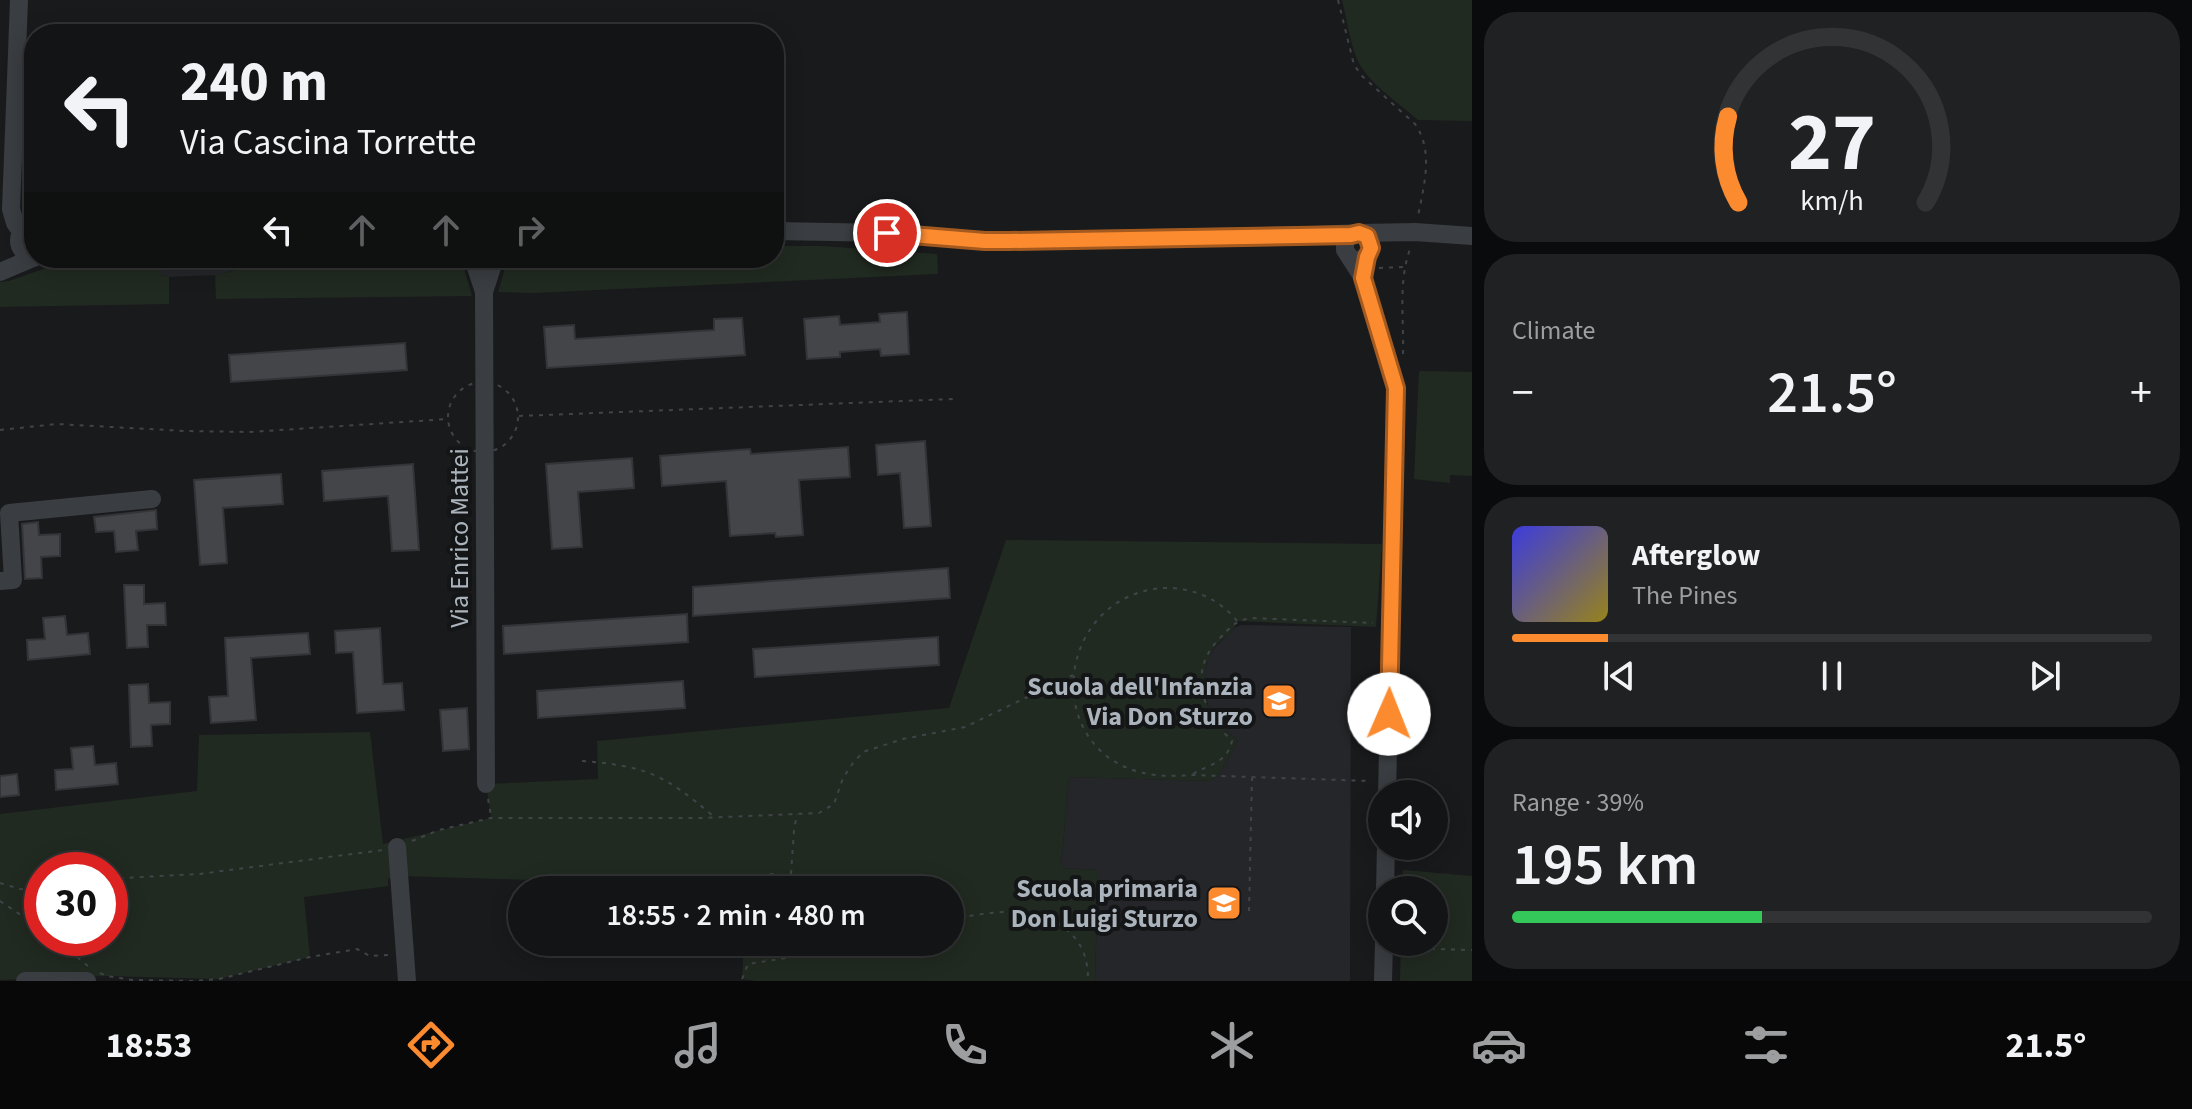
<!DOCTYPE html>
<meta charset="utf-8">
<style>
:root{--surface:#131415;--page:#202122;--text:#f1f3f6;--muted:#9d9ea0;--line:#323334;--accent:#fc8b30}
body{margin:0;font-family:"Source Sans 3",sans-serif;background:var(--page);color:var(--text);height:100vh;display:flex;flex-direction:column;font-size:30px;white-space:nowrap}
*{box-sizing:border-box;margin:0}
p{font-size:26px;color:var(--muted)}
.icon{flex:none;width:44px;height:44px;fill:none;stroke:currentColor;stroke-width:2;stroke-linecap:round;stroke-linejoin:round}
.map{position:relative;flex:1;overflow:hidden}
.sheet{display:flex;flex-direction:column;gap:12px;padding:12px;background:#0a0b0c;width:720px}
.sheet>*{flex:none}
.banner{position:absolute;left:24px;top:24px;width:760px;height:244px;border-radius:32px;box-shadow:0 4px 20px #0003,0 0 0 2px var(--line);background:#131415;color:var(--text);overflow:hidden}
.fabs{position:absolute;left:1368px;top:780px;display:grid;gap:16px}
.fabs a{display:grid;place-items:center;width:80px;height:80px;border-radius:50%;background:var(--surface);box-shadow:0 4px 20px #0003,0 0 0 2px var(--line);font-size:40px}
.speed{position:absolute;left:24px;top:852px;display:flex;gap:16px;font-size:40px;font-weight:700;text-align:center}
.speed>*{display:grid;place-content:center;width:104px;height:104px;border-radius:50%;background:var(--surface);box-shadow:0 4px 20px #0003,0 0 0 2px var(--line);line-height:1}
.speed .limit{border:12px solid #d22;background:#fff;color:#111}
.pin{position:absolute;display:grid;place-items:center;width:68px;height:68px;color:#fff;margin:-34px;border:4px solid #fff;border-radius:50%;box-shadow:0 2px 8px #0007}
.me{position:absolute;width:88px;margin:-44px;rotate:1deg;stroke-linejoin:round;filter:drop-shadow(0 0 6px #0008)}
.turn{display:flex;align-items:center;gap:28px;height:168px;padding:0 24px;font-size:36px}
.turn .icon{width:104px;height:104px;stroke-width:2.5}
.turn b{display:block;font-size:56px;line-height:68px}
.lanes{display:flex;align-items:center;height:76px;padding:0 24px;background:#0003;justify-content:center;gap:40px;direction:ltr}
.lanes .off{opacity:.35}
.big{font-size:60px;font-weight:600;line-height:1.1}
.sheet .widget{flex:1;display:flex;flex-direction:column;justify-content:center;gap:12px;min-width:0;padding:0 28px;border-radius:32px;background:var(--page)}
.sheet .dial{align-items:center;gap:0}
.dial svg{height:208px;overflow:visible;fill:none;stroke:var(--line);stroke-width:7;stroke-linecap:round;text-anchor:middle}
.dial text{fill:var(--text);stroke:none}
.song{display:flex;align-items:center;gap:24px}
.cover{width:96px;height:96px;border-radius:12px;background:linear-gradient(135deg,hsl(240 70% 55%),hsl(50 70% 35%))}
.played{height:8px;border-radius:4px;background:linear-gradient(90deg,var(--accent) 15%,var(--line) 15%)}
.keys{display:flex;justify-content:space-around;direction:ltr}
.heat{display:flex;justify-content:space-between;align-items:center;font-size:44px;direction:ltr}
.charge{height:12px;border-radius:6px;background:linear-gradient(90deg,#34c759 39%,var(--line) 0)}
.trip{position:absolute;left:508px;top:876px;width:456px;height:80px;border-radius:40px;background:var(--surface);box-shadow:0 4px 20px #0003,0 0 0 2px var(--line);font-weight:600;line-height:80px;text-align:center}
.dock{display:flex;height:128px;justify-content:space-around;align-items:center;background:#080808;color:var(--muted)}
.dock .icon{width:56px;height:56px}
.dock .selected{color:var(--accent)}
.dock b{font-size:36px;color:var(--text)}
main{display:flex;flex:1;min-height:0}
.map>svg:first-child{display:block}
.built{fill:#252629}
.green{fill:#212a21;fill-rule:evenodd}
.building{fill:#434549;stroke:#333438;stroke-width:2}
.lines{fill:none;stroke-linecap:round;stroke-linejoin:round}
.path{stroke:#404448;stroke-width:2;stroke-dasharray:4 6;stroke-linecap:butt}
.minor{stroke:#3a3d41;stroke-width:18}
.route-casing{stroke:#a45a1f;stroke-width:20}
.route{stroke:#fc8b30;stroke-width:14}
.labels{text-anchor:middle;dominant-baseline:central;stroke-width:8;stroke-linejoin:round;paint-order:stroke}
.street-label{font-size:26px;fill:#abb4bc;stroke:#141517}
.poi-label{font-size:26px;font-weight:bold;fill:#abb4bc;stroke:#141517;text-anchor:end}
</style>
<main>
<div class="map">
<svg width="1472" height="981" viewBox="0 0 1472 981">
<rect width="100%" height="100%" fill="#191a1c"/>
<path class="built" d="M 160,258 L 287,258 L 215,275 L 169,277 L 161,275 Z
M 1242,625 L 1351,627 L 1350,981 L 1095,981 L 1098,870 L 1061,868 L 1069,777 L 1212,781 L 1221,771 L 1238,741 L 1221,726 L 1209,709 L 1205,693 L 1205,673 L 1209,656 L 1216,646 L 1236,627 Z"/>
<path class="green" d="M 1342,0 L 1472,0 L 1472,121 L 1418,120 C 1400,104 1375,88 1362,68 C 1351,52 1347,19 1342,0 Z
M 774,246 L 822,246 L 937,254 L 938,274 L 533,293 L 498,292 L 506,265 L 511,258 L 774,258 Z
M 75,258 L 160,258 L 161,275 L 169,277 L 169,304 L 0,307 L 0,282 L 9,281 Z
M 287,258 L 461,258 L 472,296 L 216,299 L 215,275 Z
M 1419,371 L 1472,372 L 1472,476 L 1450,475 L 1450,483 L 1414,479 Z
M 1006,540 L 1382,544 L 1376,627 L 1237,621 C 1235,633 1221,638 1214,648 C 1203,664 1202,692 1209,709 C 1215,722 1228,732 1238,741 L 1221,771 L 1212,781 L 1069,777 L 1061,868 L 1098,870 L 1095,981 L 757,981 L 742,979 L 744,942 L 950,942 L 950,890 L 747,890 L 746,886 L 399,876 L 388,879 L 388,886 L 304,897 L 310,957 L 219,979 L 107,976 L 0,980 L 0,814 L 197,791 L 199,735 L 370,732 L 383,844 L 491,818 L 486,784 L 598,779 L 597,741 L 949,708 ZM 42,870 L 110,870 L 110,938 L 42,938 Z
M 1403,870 L 1472,876 L 1472,981 L 1400,981 L 1401,942 L 1434,942 L 1434,890 L 1403,890 Z"/>
<path class="building" d="M 907,312 L 909,354 L 881,356 L 880,349 L 840,352 L 840,357 L 807,359 L 804,319 L 839,316 L 840,325 L 880,322 L 879,314 Z
M 742,318 L 745,355 L 547,368 L 544,327 L 574,325 L 575,339 L 714,330 L 714,319 Z
M 405,343 L 407,370 L 231,382 L 229,355 Z
M 925,441 L 931,526 L 904,528 L 900,473 L 878,475 L 876,445 Z
M 848,447 L 850,477 L 799,480 L 803,535 L 776,537 L 775,533 L 730,536 L 726,481 L 662,486 L 660,456 L 750,449 L 751,454 Z
M 632,458 L 634,488 L 578,492 L 582,547 L 552,549 L 546,464 Z
M 413,464 L 419,550 L 392,551 L 388,496 L 324,501 L 322,471 Z
M 281,474 L 283,504 L 223,508 L 227,563 L 200,565 L 194,480 Z
M 156,510 L 157,529 L 136,531 L 138,550 L 116,552 L 114,531 L 96,532 L 94,517 Z
M 38,522 L 39,535 L 60,534 L 60,556 L 41,557 L 42,578 L 25,579 L 22,524 Z
M 948,568 L 950,598 L 693,616 L 693,587 Z
M 124,585 L 144,585 L 144,604 L 165,603 L 166,625 L 147,625 L 148,647 L 127,648 Z
M 687,614 L 688,642 L 504,654 L 503,626 Z
M 65,616 L 67,635 L 88,633 L 90,654 L 28,660 L 27,640 L 45,639 L 43,618 Z
M 380,628 L 383,684 L 402,683 L 404,710 L 357,713 L 353,652 L 336,653 L 335,631 Z
M 308,633 L 310,654 L 251,658 L 256,720 L 211,723 L 209,697 L 228,696 L 225,638 Z
M 938,637 L 939,665 L 755,677 L 753,649 Z
M 683,681 L 685,708 L 538,718 L 537,691 Z
M 148,684 L 149,703 L 170,702 L 170,724 L 151,725 L 152,746 L 131,747 L 129,685 Z
M 467,708 L 469,749 L 443,751 L 440,710 Z
M 93,746 L 95,765 L 116,763 L 118,784 L 56,790 L 55,770 L 73,769 L 71,748 Z
M 17,774 L 19,795 L 0,797 L 0,776 Z"/>
<g class="lines">
<path class="path" d="M 1338,0 L 1354,65 L 1362,76 L 1415,124 C 1434,151 1424,185 1418,216
M 47,266 L 59,258
M 1379,268 L 1405,267
M 1403,354 C 1404,318 1398,283 1410,249
M448 417a35 35 0 1 1 70 0a35 35 0 1 1-70 0Z
M 519,416 L 953,399
M 0,430 L 57,424 L 185,431 L 250,432 L 448,419
M 1237,621 C 1221,601 1198,590 1173,588 C 1154,587 1136,592 1120,601 C 1058,638 1056,736 1125,767 C 1145,776 1170,777 1192,775 L 1370,781
M 582,761 C 647,766 665,775 713,816
M 1193,774 C 1211,763 1226,764 1232,741 C 1203,713 1187,672 1219,639 C 1231,627 1233,622 1250,618 L 1373,623
M 488,799 L 491,816
M 412,841 L 439,830 L 491,818 L 701,818 L 819,813 L 834,804 L 843,778 L 853,763 L 863,752 L 903,739 L 965,727 L 1073,675
M 791,874 L 794,830 L 797,814
M 110,881 L 123,878 L 199,874 L 383,850
M 0,883 L 20,889 L 42,890
M 746,890 C 750,878 761,874 773,874 L 846,882 L 870,890
M 0,901 L 42,929
M 1249,911 L 1252,778
M 950,919 C 990,913 1035,902 1068,931 C 1084,945 1088,961 1088,981
M 54,938 L 88,966
M 756,942 L 766,960
M 1401,948 L 1472,950
M 100,973 L 107,976 L 132,980 L 192,981 L 219,979 L 310,957 L 357,949 L 370,956 L 388,955
M 742,979 L 748,964 L 799,956 L 851,942"/>
<path class="minor" d="M 19,0 L 11,209 L 15,223 L 21,231
M 34,223 C 14,230 14,251 34,258
M 774,231 L 887,233 L 985,241 L 1315,235 L 1359,233 L 1415,232 L 1472,236
M 1351,235 L 1345,241 L 1345,250 L 1363,278 L 1396,388 L 1387,794
M 473,258 L 484,292
M 1350,258 C 1362,263 1372,256 1371,243 L 1363,234
M 0,272 L 33,258
M 0,581 L 13,580 L 9,513 L 152,499
M 486,784 L 484,292 L 495,258
M 397,847 L 407,981
M 1385,890 L 1386,846
M 25,981 L 87,981
M 1383,981 L 1384,942"/>
</g>
<g class="lines">
<defs>
<path id="route" d="M 887,233 L 985,241 L 1010,241 L 1351,235 L 1359,233 L 1367,236 L 1371,248 L 1367,257 L 1363,278 L 1396,388 L 1389,714"/>
</defs>
<use href="#route" class="route-casing"/>
<use href="#route" class="route"/>
</g>
<defs>
<symbol id="school-square" viewBox="-11 -11 22 22"><rect x="-9" y="-9" width="18" height="18" rx="4" fill="#fc8b30" stroke="#141517"/><path d="M0-5L7-2L0 1L-7-2ZM-4 1L0 2.5L4 1V4Q0 6-4 4Z" fill="#fff"/></symbol>
</defs>
<g fill-rule="evenodd">
<use href="#school-square" x="1259" y="681" width="40" height="40"/>
<use href="#school-square" x="1204" y="883" width="40" height="40"/>
</g>
<g class="labels">
<g class="street-label">
<text transform="translate(459 538) rotate(-90)">Via Enrico Mattei</text>
</g>
<g class="poi-label">
<text x="1253" y="686">Scuola dell'Infanzia<tspan x="1253" dy="30">Via Don Sturzo</tspan></text>
<text x="1198" y="888">Scuola primaria<tspan x="1198" dy="30">Don Luigi Sturzo</tspan></text>
</g>
</g>
</svg>
<div class="fabs">
<a><svg class="icon" aria-label="sound" viewBox="0 0 24 24"><path d="M4 9h4l5-4v14l-5-4H4zM17 9q2 3 0 6"/></svg></a>
<a><svg class="icon" aria-label="search" viewBox="0 0 24 24"><circle cx="10" cy="10" r="6"/><path d="M15 15l6 6"/></svg></a>
</div>
<div class="speed"><div class="limit">30</div></div>
<div class="pin" style="left:887px;top:233px;background:#d93025"><svg class="icon" aria-label="arrive" viewBox="0 0 24 24"><path d="M6 21V4h12l-3 4 3 4H6"/></svg></div>
<svg class="me" style="left:1389px;top:714px" viewBox="-20 -20 40 40"><circle r="19" fill="#fff"/><path d="M0-13L10 11 0 6-10 11z" fill="#fc8b30"/></svg>
<div class="trip">18:55 · 2 min · 480 m</div>
<div class="banner">
<div class="turn"><svg class="icon" aria-label="left" viewBox="0 0 24 24"><path d="M17 20v-9H6M10 6l-5 5 5 5"/></svg><div><b>240 m</b>Via Cascina Torrette</div></div>
<div class="lanes"><svg class="icon" aria-label="left" viewBox="0 0 24 24"><path d="M17 20v-9H6M10 6l-5 5 5 5"/></svg><svg class="icon off" aria-label="ahead" viewBox="0 0 24 24"><path d="M12 20V5M6 11l6-6 6 6"/></svg><svg class="icon off" aria-label="ahead" viewBox="0 0 24 24"><path d="M12 20V5M6 11l6-6 6 6"/></svg><svg class="icon off" aria-label="right" viewBox="0 0 24 24"><path d="M7 20v-9h11M14 6l5 5-5 5"/></svg></div>
</div>
</div>
<section class="sheet">
<div class="widget dial"><svg viewBox="0 0 100 80">
<path d="M14 69A42 42 0 1 1 86 69"/>
<path d="M14 69A42 42 0 0 1 10 36" stroke="#fc8b30"/>
<text x="50" y="56" font-size="32" font-weight="700">27</text>
<text x="50" y="72" font-size="11">km/h</text>
</svg></div>
<div class="widget"><p>Climate</p>
<div class="heat"><a>−</a><b class="big">21.5°</b><a>+</a></div>
</div>
<div class="widget">
<div class="song"><i class="cover"></i><div><b>Afterglow</b><p>The Pines</p></div></div>
<div class="played"></div>
<div class="keys"><svg class="icon" aria-label="previous" viewBox="0 0 24 24"><path d="M18 5L8 12l10 7zM5 5v14"/></svg><svg class="icon" aria-label="pause" viewBox="0 0 24 24"><path d="M8 5v14M16 5v14"/></svg><svg class="icon" aria-label="next" viewBox="0 0 24 24"><path d="M6 5l10 7-10 7zM19 5v14"/></svg></div>
</div>
<div class="widget"><p>Range · 39%</p><b class="big">195 km</b><div class="charge"></div></div>
</section>
</main>
<nav class="dock">
<b>18:53</b>
<svg class="icon selected" aria-label="directions" viewBox="0 0 24 24"><path d="M12 3l9 9-9 9-9-9zM9 14v-3h6M13 9l2 2-2 2"/></svg>
<svg class="icon" aria-label="music" viewBox="0 0 24 24"><path d="M9 18V5l10-2v13"/><circle cx="6" cy="18" r="3"/><circle cx="16" cy="16" r="3"/></svg>
<svg class="icon" aria-label="phone" viewBox="0 0 24 24"><path d="M5 4h4l2 5-3 2q2 4 5 5l2-3 5 2v4C11 20 4 13 5 4z"/></svg>
<svg class="icon" aria-label="climate" viewBox="0 0 24 24"><path d="M12 3v18M4 7l16 10M4 17L20 7"/></svg>
<svg class="icon" aria-label="car" viewBox="0 0 24 24"><path d="M5 17H2v-5l4-1 3-4h7l3 4 3 1v5h-3M9 17h6M6 11h13"/><circle cx="7" cy="17" r="2"/><circle cx="17" cy="17" r="2"/></svg>
<svg class="icon" aria-label="filters" viewBox="0 0 24 24"><path d="M4 7h16M4 17h16"/><circle cx="9" cy="7" r="2"/><circle cx="15" cy="17" r="2"/></svg>
<b>21.5°</b>
</nav>
